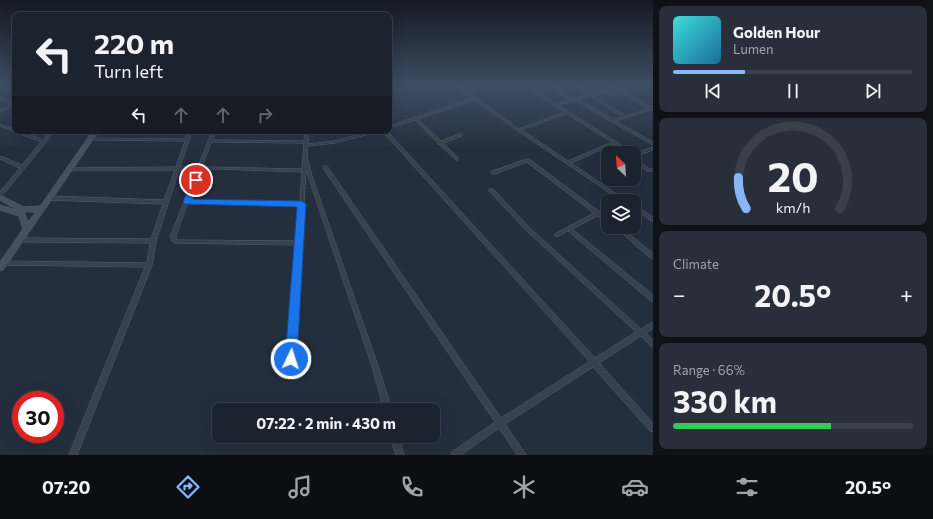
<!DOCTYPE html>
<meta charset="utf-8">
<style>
:root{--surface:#1b232e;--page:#282f3a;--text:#f1f3f6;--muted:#a0a4aa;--line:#39404a;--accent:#8ab4f8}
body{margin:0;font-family:Commissioner,sans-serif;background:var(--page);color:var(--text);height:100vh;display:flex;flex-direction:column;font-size:15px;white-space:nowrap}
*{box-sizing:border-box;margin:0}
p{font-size:13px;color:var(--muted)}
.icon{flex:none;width:22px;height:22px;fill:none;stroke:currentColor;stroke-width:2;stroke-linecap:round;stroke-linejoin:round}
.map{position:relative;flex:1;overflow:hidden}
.drawer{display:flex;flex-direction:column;gap:6px;padding:6px;background:#0f1319;width:280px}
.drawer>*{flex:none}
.banner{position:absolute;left:12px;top:12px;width:380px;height:122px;border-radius:8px;box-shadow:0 4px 16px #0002,0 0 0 1px var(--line);background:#1b232e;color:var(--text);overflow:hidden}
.needle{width:26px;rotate:335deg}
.fabs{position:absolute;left:601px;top:146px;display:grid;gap:8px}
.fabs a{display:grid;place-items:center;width:40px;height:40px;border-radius:8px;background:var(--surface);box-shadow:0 4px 16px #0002,0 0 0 1px var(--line);font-size:20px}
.speed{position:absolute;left:12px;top:391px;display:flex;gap:8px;font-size:20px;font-weight:700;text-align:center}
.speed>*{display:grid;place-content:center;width:52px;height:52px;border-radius:50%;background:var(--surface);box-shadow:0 4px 16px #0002,0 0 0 1px var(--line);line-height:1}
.speed .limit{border:6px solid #d22;background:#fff;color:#111}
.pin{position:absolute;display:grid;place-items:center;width:34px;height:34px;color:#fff;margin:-17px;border:2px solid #fff;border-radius:50%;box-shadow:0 1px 4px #0007}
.me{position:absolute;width:44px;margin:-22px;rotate:4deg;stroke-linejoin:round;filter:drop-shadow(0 0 3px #0008)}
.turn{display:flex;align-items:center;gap:14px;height:84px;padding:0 16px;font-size:18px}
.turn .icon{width:52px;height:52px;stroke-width:2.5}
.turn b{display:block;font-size:28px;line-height:34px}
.lanes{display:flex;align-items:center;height:38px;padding:0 16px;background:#0003;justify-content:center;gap:20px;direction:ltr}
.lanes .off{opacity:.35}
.big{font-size:30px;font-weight:700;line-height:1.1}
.drawer .tile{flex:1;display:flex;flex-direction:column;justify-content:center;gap:6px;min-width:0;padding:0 14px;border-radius:8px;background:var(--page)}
.drawer .dial{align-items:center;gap:0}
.dial svg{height:104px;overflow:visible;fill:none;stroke:var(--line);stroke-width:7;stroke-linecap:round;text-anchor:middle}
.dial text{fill:var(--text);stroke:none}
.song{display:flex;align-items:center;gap:12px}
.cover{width:48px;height:48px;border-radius:6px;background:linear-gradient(135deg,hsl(180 70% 55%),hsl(200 70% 35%))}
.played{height:4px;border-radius:2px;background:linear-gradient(90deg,var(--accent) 30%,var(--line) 30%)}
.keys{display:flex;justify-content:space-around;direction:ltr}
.heat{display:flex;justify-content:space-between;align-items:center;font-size:22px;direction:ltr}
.charge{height:6px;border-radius:3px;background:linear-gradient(90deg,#34c759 66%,var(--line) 0)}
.trip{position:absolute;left:212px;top:403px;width:228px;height:40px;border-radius:8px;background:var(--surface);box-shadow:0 4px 16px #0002,0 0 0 1px var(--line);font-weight:700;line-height:40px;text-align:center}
.menu{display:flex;height:64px;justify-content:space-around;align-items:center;background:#0b0e12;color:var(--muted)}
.menu .icon{width:28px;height:28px}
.menu .active{color:var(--accent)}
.menu b{font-size:18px;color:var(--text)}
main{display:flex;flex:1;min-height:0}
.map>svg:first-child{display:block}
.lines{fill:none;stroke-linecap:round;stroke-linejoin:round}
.street-casing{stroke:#565f6c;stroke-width:1}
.secondary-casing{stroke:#565f6c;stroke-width:1}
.street{fill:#38414e;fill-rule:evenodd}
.secondary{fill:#465061;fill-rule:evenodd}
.route{fill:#1a73e8;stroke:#114b97}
</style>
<main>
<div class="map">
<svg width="653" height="455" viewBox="0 0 653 455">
<rect width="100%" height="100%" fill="#242f3e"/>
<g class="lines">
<defs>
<path id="street" d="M 457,86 L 461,86 L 476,97 L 477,97 L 477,98 L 519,129 L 564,112 L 524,86 L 528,86 L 556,104 L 569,100 L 549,86 L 553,86 L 573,99 L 573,97 L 576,98 L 588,94 L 577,86 L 581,86 L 591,93 L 602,90 L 614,94 L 615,95 L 613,96 L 602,92 L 593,95 L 626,116 L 648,109 L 610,86 L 614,86 L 653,108 L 653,111 L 651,110 L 616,121 L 653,142 L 653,145 L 612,122 L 611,122 L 610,121 L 575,100 L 558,105 L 634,153 L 636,153 L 653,147 L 653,150 L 636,156 L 634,156 L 634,153 L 629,153 L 614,144 L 571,163 L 627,201 L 622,201 L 518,131 L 475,100 L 418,119 L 441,141 L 460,134 L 462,134 L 462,136 L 443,143 L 458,158 L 458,160 L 456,160 L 439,144 L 438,144 L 437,142 L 415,120 L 389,128 L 389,126 L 472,98 ZM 590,96 L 622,117 L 613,119 L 578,99 ZM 567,114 L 612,142 L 568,161 L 522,130 Z
M 0,97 L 14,102 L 15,102 L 15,105 L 0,112 L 0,110 L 11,104 L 0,99 Z
M 0,124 L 15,130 L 15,131 L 20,131 L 43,140 L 51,131 L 55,131 L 2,196 L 0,197 L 0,192 L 20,168 L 0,159 L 0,156 L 22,165 L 41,142 L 0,126 Z
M 188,131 L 192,131 L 180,167 L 198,167 L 212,131 L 216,131 L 213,140 L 304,141 L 305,131 L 309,131 L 308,144 L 335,141 L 371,131 L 378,131 L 377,132 L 335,143 L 308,146 L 307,156 L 312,176 L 378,366 L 392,410 L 384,410 L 372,366 L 306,170 L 294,359 L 293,361 L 291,362 L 289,361 L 288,359 L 296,245 L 174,243 L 172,241 L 170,237 L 197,170 L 179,170 L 156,241 L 152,265 L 77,455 L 69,455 L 145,267 L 4,265 L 2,265 L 1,263 L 2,261 L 4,261 L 147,263 L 150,243 L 20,242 L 18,241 L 17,240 L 18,239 L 20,238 L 151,239 L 163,204 L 49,200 L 47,198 L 49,196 L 164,200 L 175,170 L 68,170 L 66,169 L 68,168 L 176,167 L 185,141 L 90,140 L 88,139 L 90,138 L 185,139 ZM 212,142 L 304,143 L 302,169 L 202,167 ZM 220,169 L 302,172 L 300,202 L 190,200 L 201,170 ZM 188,204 L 299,206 L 297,241 L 177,240 L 176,237 Z
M 383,131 L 387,131 L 595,358 L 636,332 L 528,232 L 489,191 L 489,189 L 493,189 L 531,229 L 641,329 L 653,322 L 653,328 L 646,333 L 653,340 L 653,347 L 651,346 L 641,336 L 599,363 L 653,423 L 653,432 L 650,431 L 593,367 L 505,424 L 526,455 L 517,455 L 499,428 L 461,455 L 451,455 L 452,452 L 495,422 L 323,168 L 323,166 L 327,166 L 501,418 L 589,362 Z
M 634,158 L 650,169 L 653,169 L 653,171 L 647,171 L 634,161 Z
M 527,159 L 529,159 L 608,218 L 608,223 L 597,216 L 572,229 L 653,295 L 653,302 L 651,301 L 568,231 L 559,236 L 555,236 L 554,235 L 555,234 L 594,213 L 527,162 L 495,174 L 493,174 L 491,173 L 491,172 Z
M 634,205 L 653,217 L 653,222 L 634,209 Z
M 615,227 L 620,227 L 653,253 L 653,258 L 651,258 Z
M 391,436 L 399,436 L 404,455 L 396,455 Z"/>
<path id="secondary" d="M 93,131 L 99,131 L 3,270 L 0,271 L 0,262 L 23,229 L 19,216 L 0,210 L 0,205 L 24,212 L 28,222 L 36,212 C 21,213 12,207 0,200 L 0,195 L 24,207 L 40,206 Z"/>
</defs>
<use href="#street" class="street-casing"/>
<use href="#secondary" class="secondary-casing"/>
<use href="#street" class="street"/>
<use href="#secondary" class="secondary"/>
</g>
<linearGradient id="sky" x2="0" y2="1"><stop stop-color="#141a22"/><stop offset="0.57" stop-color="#3f4d63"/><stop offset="1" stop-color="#3f4d63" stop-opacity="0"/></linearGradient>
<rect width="653" height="150" fill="url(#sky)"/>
<path class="route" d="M 196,177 L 201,180 L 193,199 L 302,201 L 306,204 L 297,359 L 295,363 L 291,365 L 286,363 L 285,359 L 297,207 L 184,204 L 183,202 L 192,180 Z"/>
</svg>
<div class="fabs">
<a><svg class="needle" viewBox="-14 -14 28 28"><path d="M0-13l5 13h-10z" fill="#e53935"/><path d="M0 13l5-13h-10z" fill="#a0a4aa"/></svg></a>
<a><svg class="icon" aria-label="layers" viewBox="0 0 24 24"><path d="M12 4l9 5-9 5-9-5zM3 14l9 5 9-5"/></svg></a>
</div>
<div class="speed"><div class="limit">30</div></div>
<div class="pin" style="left:196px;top:180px;background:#d93025"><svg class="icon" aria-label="arrive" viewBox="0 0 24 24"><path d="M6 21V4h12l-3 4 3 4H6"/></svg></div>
<svg class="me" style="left:291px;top:359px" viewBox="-20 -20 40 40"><circle r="17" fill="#1a73e8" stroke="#fff" stroke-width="3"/><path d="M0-11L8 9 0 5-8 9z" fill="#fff"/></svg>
<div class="trip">07:22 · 2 min · 430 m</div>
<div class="banner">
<div class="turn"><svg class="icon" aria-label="left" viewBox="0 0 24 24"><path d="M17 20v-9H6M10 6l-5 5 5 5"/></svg><div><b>220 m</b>Turn left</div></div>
<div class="lanes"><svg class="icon" aria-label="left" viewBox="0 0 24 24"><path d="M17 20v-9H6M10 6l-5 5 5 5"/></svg><svg class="icon off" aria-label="ahead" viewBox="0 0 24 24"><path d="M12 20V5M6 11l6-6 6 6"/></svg><svg class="icon off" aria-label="ahead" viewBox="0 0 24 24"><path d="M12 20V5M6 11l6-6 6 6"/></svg><svg class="icon off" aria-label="right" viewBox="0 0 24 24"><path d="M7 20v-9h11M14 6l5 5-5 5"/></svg></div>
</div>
</div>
<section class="drawer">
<div class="tile">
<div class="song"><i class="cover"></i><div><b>Golden Hour</b><p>Lumen</p></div></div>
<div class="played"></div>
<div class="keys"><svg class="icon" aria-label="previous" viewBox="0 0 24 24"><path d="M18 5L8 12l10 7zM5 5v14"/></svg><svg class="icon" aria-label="pause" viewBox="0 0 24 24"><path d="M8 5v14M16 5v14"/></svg><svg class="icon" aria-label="next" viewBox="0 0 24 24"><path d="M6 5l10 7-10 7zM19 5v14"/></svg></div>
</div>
<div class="tile dial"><svg viewBox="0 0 100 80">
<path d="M14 69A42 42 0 1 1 86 69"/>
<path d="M14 69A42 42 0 0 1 8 45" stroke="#8ab4f8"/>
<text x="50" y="56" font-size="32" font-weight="700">20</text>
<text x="50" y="72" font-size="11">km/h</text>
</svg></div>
<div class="tile"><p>Climate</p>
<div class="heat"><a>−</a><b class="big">20.5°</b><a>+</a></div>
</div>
<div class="tile"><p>Range · 66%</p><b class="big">330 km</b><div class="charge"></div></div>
</section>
</main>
<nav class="menu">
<b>07:20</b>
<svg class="icon active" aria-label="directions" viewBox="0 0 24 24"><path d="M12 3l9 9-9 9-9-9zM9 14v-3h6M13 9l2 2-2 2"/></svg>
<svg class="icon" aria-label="music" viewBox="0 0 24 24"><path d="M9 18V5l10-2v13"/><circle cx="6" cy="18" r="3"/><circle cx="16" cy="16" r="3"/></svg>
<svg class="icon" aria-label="phone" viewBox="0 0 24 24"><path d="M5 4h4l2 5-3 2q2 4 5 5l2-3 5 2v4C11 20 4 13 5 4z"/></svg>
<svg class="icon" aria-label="climate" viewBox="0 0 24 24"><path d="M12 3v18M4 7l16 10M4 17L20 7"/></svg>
<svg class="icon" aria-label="car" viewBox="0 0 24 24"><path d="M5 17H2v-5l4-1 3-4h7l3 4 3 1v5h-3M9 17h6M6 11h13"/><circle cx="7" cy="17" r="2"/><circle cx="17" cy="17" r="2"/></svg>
<svg class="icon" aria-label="filters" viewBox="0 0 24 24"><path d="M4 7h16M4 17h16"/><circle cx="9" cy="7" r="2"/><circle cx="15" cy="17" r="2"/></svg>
<b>20.5°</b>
</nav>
